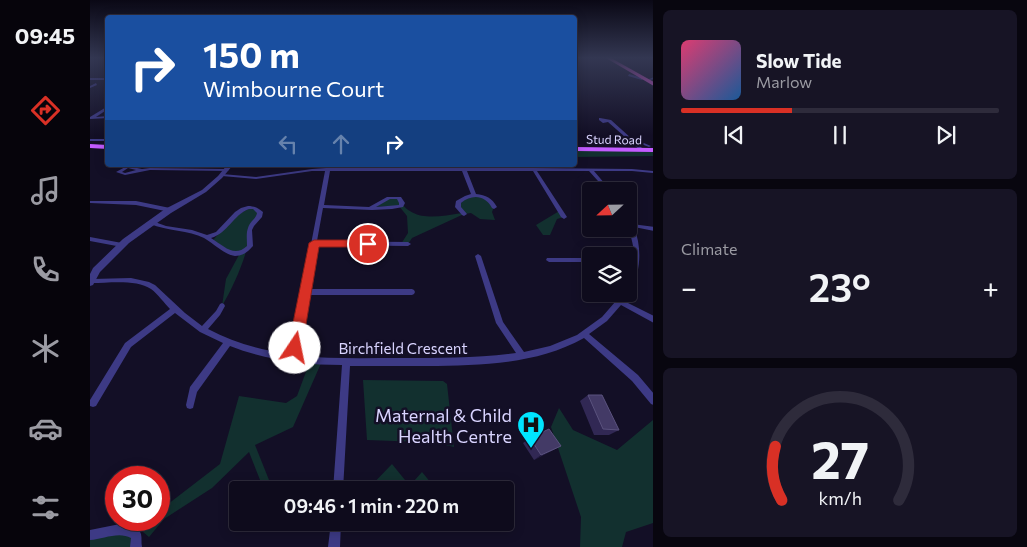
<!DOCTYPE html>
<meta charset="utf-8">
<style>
:root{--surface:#0e0b1c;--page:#171425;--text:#f1f3f6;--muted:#9b9ba3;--line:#2e2b3b;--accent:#d93025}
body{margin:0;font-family:Commissioner,sans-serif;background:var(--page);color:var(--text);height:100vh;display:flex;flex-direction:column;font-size:19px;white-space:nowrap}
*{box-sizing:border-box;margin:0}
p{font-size:16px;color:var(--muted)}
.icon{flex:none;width:28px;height:28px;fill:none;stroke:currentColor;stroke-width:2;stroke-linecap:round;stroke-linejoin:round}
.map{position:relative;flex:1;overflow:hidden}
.side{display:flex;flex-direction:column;gap:10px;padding:10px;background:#08060f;width:374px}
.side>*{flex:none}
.hud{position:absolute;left:15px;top:15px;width:472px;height:152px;border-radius:5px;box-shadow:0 2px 12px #0003,0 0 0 1px var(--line);background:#1a4fa0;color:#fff;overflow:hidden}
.needle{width:32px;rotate:248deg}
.buttons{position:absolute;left:492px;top:182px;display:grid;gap:10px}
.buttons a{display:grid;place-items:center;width:55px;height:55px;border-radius:5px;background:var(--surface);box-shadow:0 2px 12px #0003,0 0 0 1px var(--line);font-size:25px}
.speed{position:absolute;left:15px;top:466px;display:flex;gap:10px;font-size:25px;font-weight:700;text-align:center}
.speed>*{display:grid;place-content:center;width:65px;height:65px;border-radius:50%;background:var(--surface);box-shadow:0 2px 12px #0003,0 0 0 1px var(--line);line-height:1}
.speed .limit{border:8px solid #d22;background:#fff;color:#111}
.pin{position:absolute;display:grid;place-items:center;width:42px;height:42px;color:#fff;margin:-21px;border:2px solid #fff;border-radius:50%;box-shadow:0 1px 5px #0007}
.me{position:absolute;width:55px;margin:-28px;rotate:11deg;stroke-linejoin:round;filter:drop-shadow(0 0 4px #0008)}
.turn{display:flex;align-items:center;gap:18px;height:105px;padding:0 15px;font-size:22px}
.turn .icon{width:65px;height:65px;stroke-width:2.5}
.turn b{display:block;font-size:35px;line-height:42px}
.lanes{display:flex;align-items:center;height:48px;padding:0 15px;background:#0003;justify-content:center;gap:25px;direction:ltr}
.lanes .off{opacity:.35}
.big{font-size:38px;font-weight:600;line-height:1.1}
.side .tile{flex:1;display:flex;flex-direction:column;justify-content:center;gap:8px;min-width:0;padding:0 18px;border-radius:8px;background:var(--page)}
.side .dial{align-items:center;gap:0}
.dial svg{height:130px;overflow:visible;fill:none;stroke:var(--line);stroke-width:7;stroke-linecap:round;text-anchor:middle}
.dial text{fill:var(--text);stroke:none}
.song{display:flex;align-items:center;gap:15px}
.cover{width:60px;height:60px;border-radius:8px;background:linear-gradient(135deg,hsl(340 70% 55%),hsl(210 70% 35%))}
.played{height:5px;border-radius:2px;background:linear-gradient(90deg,var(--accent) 35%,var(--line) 35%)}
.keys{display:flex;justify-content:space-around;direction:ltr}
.heat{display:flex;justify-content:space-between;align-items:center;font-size:28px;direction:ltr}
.trip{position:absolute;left:139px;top:481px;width:285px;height:50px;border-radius:5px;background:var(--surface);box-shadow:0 2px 12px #0003,0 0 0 1px var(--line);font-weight:600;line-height:50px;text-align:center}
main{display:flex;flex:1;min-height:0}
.tab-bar{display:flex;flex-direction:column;width:90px;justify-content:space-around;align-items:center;background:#06040b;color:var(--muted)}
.tab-bar .icon{width:35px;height:35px}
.tab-bar .selected{color:var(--accent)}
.tab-bar b{font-size:22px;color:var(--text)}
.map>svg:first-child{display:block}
.green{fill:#12302f}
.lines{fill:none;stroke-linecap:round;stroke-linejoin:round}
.minor{fill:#3d3a85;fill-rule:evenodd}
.tertiary{fill:#3d3a85;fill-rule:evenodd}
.primary{fill:#c25bff;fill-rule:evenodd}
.trunk{fill:#e055d1;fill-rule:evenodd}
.wall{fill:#312854}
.shaded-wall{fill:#1d163a}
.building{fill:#433a66;stroke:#5a527e}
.route{fill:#d93025;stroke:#8d1f18}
.labels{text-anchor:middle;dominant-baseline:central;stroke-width:5;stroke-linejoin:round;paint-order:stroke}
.far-street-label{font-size:12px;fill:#d9d4ff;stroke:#130f26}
.street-label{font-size:15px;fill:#d9d4ff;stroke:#130f26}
.near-poi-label{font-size:18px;fill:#d9d4ff;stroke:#130f26;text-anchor:end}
</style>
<main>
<nav class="tab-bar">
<b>09:45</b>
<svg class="icon selected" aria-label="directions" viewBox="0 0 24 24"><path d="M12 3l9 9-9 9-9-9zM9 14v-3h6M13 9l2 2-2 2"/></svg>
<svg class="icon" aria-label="music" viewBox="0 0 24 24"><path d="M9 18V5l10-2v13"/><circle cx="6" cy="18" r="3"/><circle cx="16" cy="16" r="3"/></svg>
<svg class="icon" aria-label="phone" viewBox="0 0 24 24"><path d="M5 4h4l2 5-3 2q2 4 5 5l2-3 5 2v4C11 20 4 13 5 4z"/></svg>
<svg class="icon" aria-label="climate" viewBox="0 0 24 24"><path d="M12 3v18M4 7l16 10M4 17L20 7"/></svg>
<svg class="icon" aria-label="car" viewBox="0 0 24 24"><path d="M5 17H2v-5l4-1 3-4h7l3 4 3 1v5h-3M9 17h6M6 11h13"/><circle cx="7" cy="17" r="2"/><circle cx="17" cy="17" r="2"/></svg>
<svg class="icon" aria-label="filters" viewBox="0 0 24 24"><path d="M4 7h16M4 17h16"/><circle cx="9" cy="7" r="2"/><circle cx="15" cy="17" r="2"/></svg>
</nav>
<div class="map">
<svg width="564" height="547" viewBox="0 0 564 547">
<rect width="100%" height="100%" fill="#130f26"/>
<path class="green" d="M 485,149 L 563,150 L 563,156 L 485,157 Z
M 378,196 L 395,197 L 404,207 L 402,212 L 405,220 L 390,219 L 381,213 L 374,214 L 322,238 L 318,244 L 311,244 L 318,233 L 317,216 L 309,206 L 281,207 L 299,198 L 307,197 C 322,223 346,217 372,213 L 368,206 Z
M 160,208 L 169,211 C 162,223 161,234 157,248 C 152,267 142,289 132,306 L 136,279 L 150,253 L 144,254 L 123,240 L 144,217 Z
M 471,210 L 474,217 L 467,219 L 460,235 L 453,235 L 446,225 Z
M 220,361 L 232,361 L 203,427 L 165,445 L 183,490 L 174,490 L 159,452 L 122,488 L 74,519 L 59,537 L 53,532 L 61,520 L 69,520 L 69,511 L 130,464 L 149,396 L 196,403 L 207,396 Z
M 273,380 L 353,381 L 357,384 L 364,447 L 334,440 L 331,442 L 277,440 Z
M 469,408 L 483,430 L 527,450 L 563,420 L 563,523 L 536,532 L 532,547 L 490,547 L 491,517 L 461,427 Z
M 302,464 L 315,480 L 306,490 L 277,490 Z
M 332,472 L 346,489 L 345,490 L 316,490 Z
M 39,530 L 46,547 L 0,547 L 0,535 Z"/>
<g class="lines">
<path class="minor" d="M 539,74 L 553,78 L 553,79 L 552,80 L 538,76 Z
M 564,77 L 564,79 L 560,80 L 559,79 Z
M 0,78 L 18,78 L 18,80 L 0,80 Z
M 6,83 L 7,85 L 0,88 L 0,86 Z
M 18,106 L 18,109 L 6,117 L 18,116 L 18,118 L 0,119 L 0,117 Z
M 510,118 L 521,120 L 542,139 L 544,139 L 561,146 L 559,147 L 546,142 L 554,150 L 551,151 L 518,122 L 513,123 L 509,120 L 509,118 Z
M 530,136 L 533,137 L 530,144 L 517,146 L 515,145 L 527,142 Z
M 0,139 L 18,139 L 18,141 L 0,141 Z
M 37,166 L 52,169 L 60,168 L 137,169 L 139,170 L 137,171 L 60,170 L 35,175 L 26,172 ZM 38,168 L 46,170 L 35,173 L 32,172 Z
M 236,168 L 444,168 L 542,169 L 564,171 L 564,173 L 542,171 L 504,171 L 521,191 L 517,191 L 499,171 L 447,171 L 477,217 L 474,219 L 471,217 L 443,171 L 377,171 L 386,194 C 396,195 402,198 407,207 L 404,209 L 402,208 C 395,195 382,194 371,203 L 371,207 L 377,214 L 374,216 L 372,215 L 365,207 L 366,201 L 375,196 L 381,194 L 372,171 L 240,171 L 234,205 L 279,207 L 297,197 L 311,197 L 315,203 L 313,207 L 302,209 L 282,210 L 233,208 L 227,241 L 318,242 L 321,244 L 318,246 L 227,245 L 219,289 L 322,289 L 324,290 L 325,292 L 324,294 L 322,295 L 218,295 L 207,356 C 242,359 276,358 311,358 C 350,358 388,358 426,353 L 406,323 L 385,256 L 388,254 L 391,256 L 413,322 L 434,352 L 460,346 L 487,335 L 512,317 L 532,294 L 539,294 L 539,293 L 539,294 L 534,301 L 564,316 L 564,323 L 531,305 L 517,321 L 499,334 L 548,375 L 564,394 L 564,405 L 561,404 L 542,381 L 494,338 C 446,365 390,365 337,366 C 311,366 285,366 260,366 L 253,490 L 243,490 L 252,365 C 213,365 176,360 140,346 L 107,392 L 103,408 L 100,409 L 97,408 L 96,405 L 100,387 L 133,343 L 110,332 L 85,313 L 41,347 L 6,406 L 3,407 L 0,406 L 0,400 L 35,343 L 80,309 C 74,303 68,294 61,289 C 47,279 18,283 2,283 L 0,283 L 0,279 L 2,279 L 41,278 L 59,282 L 65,285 L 95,313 L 112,326 L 126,311 L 130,304 L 132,303 L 134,304 L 135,306 L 130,315 L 118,329 C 144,343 171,350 200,354 L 235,171 L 222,171 L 166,179 L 132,176 L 130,175 L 132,174 L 166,177 L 222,169 ZM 300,199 L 307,199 L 309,203 L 309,205 L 286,207 Z
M 0,201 L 46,201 L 80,208 L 83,210 L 80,212 L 46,205 L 0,203 Z
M 158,206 C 164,206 168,208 173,212 L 172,217 L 164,226 L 162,230 L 163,246 L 162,247 C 158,252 152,256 145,256 C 135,255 123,243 114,238 C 99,230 77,231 60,224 L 59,223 L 62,221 L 76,226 L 102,230 L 117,235 L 126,232 L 145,212 L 151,208 ZM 159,209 L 163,209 L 167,213 C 166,219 160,221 158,228 C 156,233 157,240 157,246 C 144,258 134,246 121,238 C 138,233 143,215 159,209 Z
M 539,220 L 541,221 L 542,224 L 564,227 L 564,231 L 544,227 C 552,248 551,270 541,290 L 539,291 C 538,279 543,267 544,255 C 544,243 538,232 539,220 Z
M 0,237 L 32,243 L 35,245 L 32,247 L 0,241 Z
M 457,258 L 501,258 L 501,262 L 459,262 L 456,260 Z
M 241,522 L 251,522 L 250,547 L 238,547 Z
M 30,524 C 37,524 49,526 51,534 C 52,538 51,543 52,547 L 40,547 L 41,538 C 29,531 13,539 0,540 L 0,530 Z"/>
<path class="tertiary" d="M 137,165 L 143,165 L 132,178 L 116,192 L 81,213 L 39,243 L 10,272 L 3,285 L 0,286 L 0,274 L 3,268 L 33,239 L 75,209 L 112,190 L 128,176 Z"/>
<path class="primary" d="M 0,144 L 18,145 L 18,149 L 0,148 Z
M 485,147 L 564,148 L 564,152 L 485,151 Z"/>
<path class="trunk" d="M 516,58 L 521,58 L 564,82 L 564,86 Z"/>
</g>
<path class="wall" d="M 498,395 L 529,430 L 519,435 L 504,435 L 490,401 Z
M 440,438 L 471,446 L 444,460 L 433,443 Z"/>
<path class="shaded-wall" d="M 471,446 L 463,450 L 444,460 L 451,455 Z"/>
<path class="building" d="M 498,395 L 512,395 L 529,430 L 513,429 Z
M 459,429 L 471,446 L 451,455 L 440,438 Z"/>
<linearGradient id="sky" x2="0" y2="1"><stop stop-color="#0a0815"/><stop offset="0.43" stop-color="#333752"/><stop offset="1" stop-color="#333752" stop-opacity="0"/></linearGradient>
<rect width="564" height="135" fill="url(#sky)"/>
<path class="route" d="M 224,240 L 278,240 L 284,244 L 278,247 L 229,247 L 212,348 L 210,352 L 205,354 L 200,352 L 198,348 L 219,243 Z"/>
<defs>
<symbol id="hospital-pin" viewBox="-11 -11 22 30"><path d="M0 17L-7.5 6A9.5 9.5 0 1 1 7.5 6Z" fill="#00e5ff" stroke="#130f26"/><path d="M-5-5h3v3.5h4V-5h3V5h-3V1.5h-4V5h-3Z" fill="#111"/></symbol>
</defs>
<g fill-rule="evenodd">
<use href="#hospital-pin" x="425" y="409" width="32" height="43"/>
</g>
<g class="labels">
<g class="far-street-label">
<text transform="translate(524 139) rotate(1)">Stud Road</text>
</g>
<g class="street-label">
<text x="313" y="348">Birchfield Crescent</text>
</g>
<g class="near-poi-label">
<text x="422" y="415">Maternal &amp; Child<tspan x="422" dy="21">Health Centre</tspan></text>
</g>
</g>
</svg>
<div class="buttons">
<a><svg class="needle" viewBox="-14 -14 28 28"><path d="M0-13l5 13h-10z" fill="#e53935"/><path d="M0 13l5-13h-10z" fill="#9b9ba3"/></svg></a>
<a><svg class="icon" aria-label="layers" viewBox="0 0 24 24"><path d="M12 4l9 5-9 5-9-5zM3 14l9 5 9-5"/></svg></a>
</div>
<div class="speed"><div class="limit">30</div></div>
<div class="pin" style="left:278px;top:244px;background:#d93025"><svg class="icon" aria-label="arrive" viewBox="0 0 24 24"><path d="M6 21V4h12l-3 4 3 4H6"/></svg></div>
<svg class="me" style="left:205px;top:348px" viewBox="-20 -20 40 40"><circle r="19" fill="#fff"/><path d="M0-13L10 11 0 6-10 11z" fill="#d93025"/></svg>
<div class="trip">09:46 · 1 min · 220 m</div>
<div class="hud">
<div class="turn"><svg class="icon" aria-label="right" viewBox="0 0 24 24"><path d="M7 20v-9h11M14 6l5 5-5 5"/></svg><div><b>150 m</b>Wimbourne Court</div></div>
<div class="lanes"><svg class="icon off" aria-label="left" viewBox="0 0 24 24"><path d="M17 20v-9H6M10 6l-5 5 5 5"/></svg><svg class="icon off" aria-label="ahead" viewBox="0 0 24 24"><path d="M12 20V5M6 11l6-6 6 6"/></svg><svg class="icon" aria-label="right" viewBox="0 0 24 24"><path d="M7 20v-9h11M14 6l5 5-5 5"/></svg></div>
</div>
</div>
<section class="side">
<div class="tile">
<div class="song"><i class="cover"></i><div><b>Slow Tide</b><p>Marlow</p></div></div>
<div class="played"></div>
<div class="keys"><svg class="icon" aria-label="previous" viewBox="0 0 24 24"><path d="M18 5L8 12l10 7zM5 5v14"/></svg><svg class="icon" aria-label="pause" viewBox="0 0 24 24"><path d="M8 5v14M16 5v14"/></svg><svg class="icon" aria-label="next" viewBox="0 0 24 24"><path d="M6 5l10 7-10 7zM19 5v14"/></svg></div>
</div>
<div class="tile"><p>Climate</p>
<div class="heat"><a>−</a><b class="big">23°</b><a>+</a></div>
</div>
<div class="tile dial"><svg viewBox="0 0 100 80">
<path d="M14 69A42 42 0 1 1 86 69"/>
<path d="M14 69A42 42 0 0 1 10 36" stroke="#d93025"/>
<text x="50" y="56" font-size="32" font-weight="700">27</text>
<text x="50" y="72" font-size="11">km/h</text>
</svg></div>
</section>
</main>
